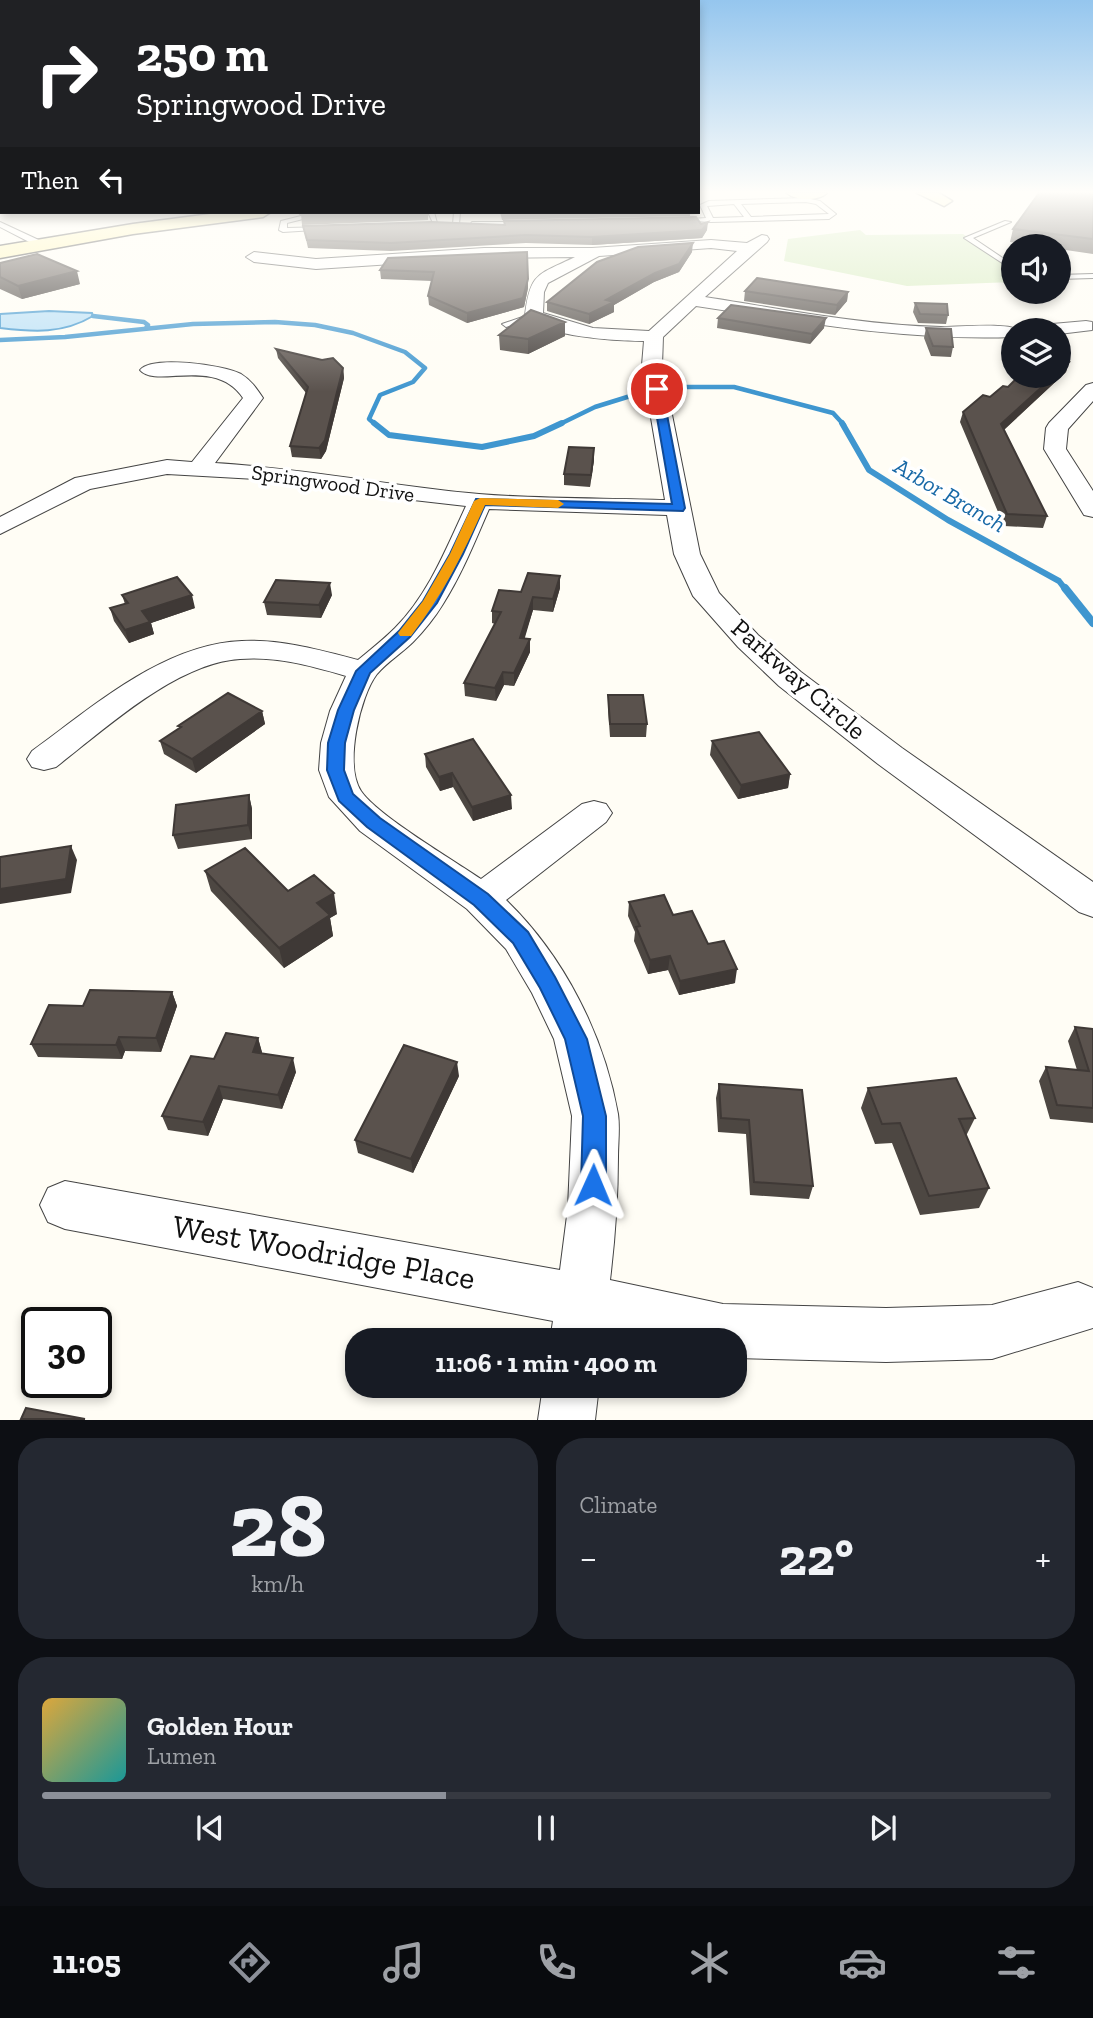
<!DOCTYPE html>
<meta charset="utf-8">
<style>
:root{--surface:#171b24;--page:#242831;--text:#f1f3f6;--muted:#9ea1a6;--line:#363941;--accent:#8c9099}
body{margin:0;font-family:"Zilla Slab",serif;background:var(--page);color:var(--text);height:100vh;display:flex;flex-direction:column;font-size:26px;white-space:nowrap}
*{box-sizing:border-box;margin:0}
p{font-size:23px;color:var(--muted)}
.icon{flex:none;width:38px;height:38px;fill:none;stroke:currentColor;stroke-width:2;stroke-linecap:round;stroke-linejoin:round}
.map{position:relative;height:1420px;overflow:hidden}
.drawer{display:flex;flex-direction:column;gap:18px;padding:18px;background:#0d0f14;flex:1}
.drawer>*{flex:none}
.top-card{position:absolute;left:0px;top:0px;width:700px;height:214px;box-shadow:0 4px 10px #0003;background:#202124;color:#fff;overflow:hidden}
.fabs{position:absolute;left:1001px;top:234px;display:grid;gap:14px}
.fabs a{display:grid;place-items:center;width:70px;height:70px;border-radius:50%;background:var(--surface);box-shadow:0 4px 10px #0003;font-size:35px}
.speed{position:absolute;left:21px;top:1307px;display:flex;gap:14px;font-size:35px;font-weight:700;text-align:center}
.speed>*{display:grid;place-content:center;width:91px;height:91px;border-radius:50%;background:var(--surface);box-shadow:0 4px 10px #0003;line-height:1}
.speed .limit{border:4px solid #111;border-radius:10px;background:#fff;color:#111}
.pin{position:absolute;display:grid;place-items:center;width:60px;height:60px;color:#fff;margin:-30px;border:4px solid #fff;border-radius:50%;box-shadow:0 2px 7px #0007}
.me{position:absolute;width:77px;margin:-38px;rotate:1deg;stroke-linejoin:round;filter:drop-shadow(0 0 5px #0008)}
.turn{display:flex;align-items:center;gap:24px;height:147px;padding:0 21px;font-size:32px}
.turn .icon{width:91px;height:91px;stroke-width:2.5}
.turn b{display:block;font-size:49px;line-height:60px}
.then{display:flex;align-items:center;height:66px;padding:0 21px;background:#0003;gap:14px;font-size:26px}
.big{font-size:52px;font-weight:700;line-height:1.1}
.drawer .widget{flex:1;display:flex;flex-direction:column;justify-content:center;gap:10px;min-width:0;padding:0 24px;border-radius:28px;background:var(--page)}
.drawer .dial{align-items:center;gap:0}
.dial b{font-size:91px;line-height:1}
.song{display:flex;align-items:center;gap:21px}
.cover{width:84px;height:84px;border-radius:10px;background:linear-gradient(135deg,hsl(40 70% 55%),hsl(180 70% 35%))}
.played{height:7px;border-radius:4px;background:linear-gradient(90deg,var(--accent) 40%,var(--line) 40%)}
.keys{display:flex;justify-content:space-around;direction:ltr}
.heat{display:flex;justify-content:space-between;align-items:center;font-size:38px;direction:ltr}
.drawer .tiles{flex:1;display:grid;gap:18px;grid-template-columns:1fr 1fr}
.widget:last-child{grid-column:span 2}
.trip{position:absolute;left:345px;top:1328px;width:402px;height:70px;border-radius:28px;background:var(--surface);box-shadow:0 4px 10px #0003;font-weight:700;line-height:70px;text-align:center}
.tab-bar{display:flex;height:112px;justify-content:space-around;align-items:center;background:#090b0e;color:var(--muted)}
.tab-bar .icon{width:49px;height:49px}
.tab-bar .active{color:var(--accent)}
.tab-bar b{font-size:32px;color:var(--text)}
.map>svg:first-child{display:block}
.green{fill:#d5ebbd}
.water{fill:#b9e0f7;stroke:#3f96cf;stroke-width:2}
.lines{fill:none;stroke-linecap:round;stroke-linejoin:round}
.stream-far2{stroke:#3f96cf;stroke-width:4.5}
.stream-far1{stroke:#3f96cf;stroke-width:6}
.stream{stroke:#3f96cf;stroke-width:8}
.lane-casing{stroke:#444;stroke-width:2}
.street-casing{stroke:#444;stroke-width:2}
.secondary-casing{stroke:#333;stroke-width:3}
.lane{fill:#fff;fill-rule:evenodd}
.street{fill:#fff;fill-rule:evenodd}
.secondary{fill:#fff6b0;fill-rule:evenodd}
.wall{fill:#4d4742}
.shaded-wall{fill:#3f3936}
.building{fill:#5a524d;stroke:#3f3936;stroke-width:2}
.route{fill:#1a73e8;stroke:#114b97;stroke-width:2}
.slow{fill:#f59e0b}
.labels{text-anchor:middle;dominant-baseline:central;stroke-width:7;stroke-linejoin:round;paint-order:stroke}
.far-street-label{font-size:21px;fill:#111;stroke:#fff}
.far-water-label{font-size:23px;font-style:italic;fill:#1768a6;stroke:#fff}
.street-label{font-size:26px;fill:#111;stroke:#fff}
.near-street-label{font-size:32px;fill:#111;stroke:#fff}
</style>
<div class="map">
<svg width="1093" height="1420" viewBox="0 0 1093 1420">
<rect width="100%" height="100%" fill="#fffdf5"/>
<path class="green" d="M 860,230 L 866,235 L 963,234 L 1013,268 L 1013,282 L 907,286 L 784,261 L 788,239 Z"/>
<path class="water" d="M 49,311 L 92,313 L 93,316 C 63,334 34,332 0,328 L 0,314 Z"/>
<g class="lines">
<path class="stream-far2" d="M 93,316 L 144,322 L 148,325 L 146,328
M 0,340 L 65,337 L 193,324 L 275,322 L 315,325 L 353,333 L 405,352 L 425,368 L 413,382 L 380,395 L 369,419 L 376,425
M 670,387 L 734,387 L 833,413 L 844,425
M 558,425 L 595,407 L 653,389"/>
<path class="stream-far1" d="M 374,423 L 389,435 L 482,447 L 534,436 L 562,423
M 842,423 L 869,470 L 948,520 L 1059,581 L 1066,590"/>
<path class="stream" d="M 1065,588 L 1093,623"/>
<defs>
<path id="lane" d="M 806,198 L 820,201 L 836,214 L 829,219 L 711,222 L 676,220 L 706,218 L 700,205 L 709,201 ZM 806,202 L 816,204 L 829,214 L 751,217 L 741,204 ZM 734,204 L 744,217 L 713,218 L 707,206 Z
M 0,200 L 2,200 L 2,204 L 0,204 Z
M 428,212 L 434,212 L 437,223 L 433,223 Z
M 454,212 L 460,212 L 459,225 L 453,224 Z
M 305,215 L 307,218 L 287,223 L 287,228 L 326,227 L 330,229 L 283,232 L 279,230 L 281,221 Z
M 1005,221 L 1011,222 L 973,238 L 1013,265 L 1013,270 L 964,238 Z
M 0,222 L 43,242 L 44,244 L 37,246 L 0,227 Z
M 472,222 L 523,222 L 527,224 L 523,226 L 470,225 Z
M 1093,274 L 1093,278 L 1059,279 L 1059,275 Z
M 534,313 L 538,316 L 537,318 L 506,327 L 502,324 Z"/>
<path id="street" d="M 762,235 L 767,236 L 769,239 L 767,242 L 705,297 C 783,309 862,325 941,327 C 958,327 1010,322 1021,331 L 1013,331 L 1013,337 C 906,341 801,322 696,306 L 663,337 L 662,365 L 700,554 L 719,593 L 758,635 L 801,672 L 902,748 L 1093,882 L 1093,917 L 1079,912 L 878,764 L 779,686 L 738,647 L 693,596 L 674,554 L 667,515 L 489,509 C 475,541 462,574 443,604 C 435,617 424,631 413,642 C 402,653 387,662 377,674 C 360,696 344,765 361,791 C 377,815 453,860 481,879 L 582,804 L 594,801 L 606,804 L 612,813 L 606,822 L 506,900 C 564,956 604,1035 618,1114 C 620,1128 618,1143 618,1157 C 618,1198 615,1239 610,1280 L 723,1304 L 886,1308 L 992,1305 L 1078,1282 L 1093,1288 L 1093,1328 L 992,1359 L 886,1362 L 735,1358 L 735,1340 L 646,1340 L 605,1331 L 604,1340 L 550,1340 L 553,1321 L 65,1229 L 48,1222 L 40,1205 L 48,1188 L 65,1181 L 560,1270 L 568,1208 L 572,1116 L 554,1039 L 532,993 L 506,949 L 467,909 L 360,831 L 329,797 L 319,770 L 321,743 L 330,711 L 346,676 C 312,666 276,656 240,659 C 176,663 105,729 56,767 L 44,770 L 32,767 L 27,759 L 32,751 C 93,707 163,644 242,641 C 281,639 320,650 358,660 C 370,650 383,640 395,628 C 428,595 446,549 466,506 L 352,493 L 272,480 L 167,474 L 90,489 L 0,534 L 0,517 L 75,478 L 167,460 L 192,462 L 243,398 C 215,356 156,389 140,370 C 152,355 224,365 241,374 C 251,380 257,389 263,398 L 215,463 C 303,468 390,486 479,494 C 541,499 603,498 665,500 L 642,365 L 644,341 C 617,341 544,337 525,316 C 530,272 538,275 575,257 L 484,258 L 316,269 L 254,262 L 246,257 L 254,252 L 316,259 L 484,248 L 592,248 L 711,240 L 747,243 ZM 711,248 L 737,251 L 649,331 L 593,328 L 543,313 L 544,292 L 548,283 L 599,256 Z
M 1086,321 L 1092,322 L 1092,330 L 1059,334 L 1059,331 L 1021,331 L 1030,326 Z
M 1093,383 L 1093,401 L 1068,429 L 1066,449 L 1093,491 L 1093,517 L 1084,515 L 1044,449 L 1046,428 L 1049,423 L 1086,385 Z
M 543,1386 L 599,1386 L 595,1420 L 538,1420 Z"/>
<path id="secondary" d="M 787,193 L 827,193 C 818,201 796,201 787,193 Z
M 917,193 L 939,193 L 952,201 L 944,206 Z
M 226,212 L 271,212 L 263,217 L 133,234 L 0,258 L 0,246 L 133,224 Z"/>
</defs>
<use href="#lane" class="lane-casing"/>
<use href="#street" class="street-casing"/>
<use href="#secondary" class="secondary-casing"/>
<use href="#lane" class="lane"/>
<use href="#street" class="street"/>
<use href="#secondary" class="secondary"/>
</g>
<path class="wall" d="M 1093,193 L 1093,254 L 1059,249 L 1059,247 L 1040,247 L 1010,242 L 1013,229 Z
M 303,212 L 428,212 L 428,220 L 302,225 L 301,214 Z
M 500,212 L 690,212 L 690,216 L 502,220 Z
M 504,221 L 701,224 L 707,230 L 702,238 L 592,245 L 526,243 L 391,251 L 308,248 L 303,226 L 504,225 Z
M 692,252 L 679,272 L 654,282 L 614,305 L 614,312 L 589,324 L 547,311 L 547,302 Z
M 388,258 L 528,288 L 524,307 L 467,323 L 429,305 L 428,296 L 432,281 L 381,279 L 380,270 Z
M 0,263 L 80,284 L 22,299 L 0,289 Z
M 745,291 L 848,292 L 847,301 L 835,315 L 744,301 Z
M 915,303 L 948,315 L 946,324 L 918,323 L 913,312 Z
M 718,318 L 824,328 L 810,344 L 717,328 Z
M 565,322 L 565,336 L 528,354 L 500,350 L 499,335 Z
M 926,328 L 953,347 L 951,357 L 931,356 L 924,338 Z
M 276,349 L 343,368 L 344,378 L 326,451 L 321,459 L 292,457 L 290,446 L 306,393 L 278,358 Z
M 1069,362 L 1066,372 L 1004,430 L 1047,516 L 1043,528 L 1004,526 L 960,422 L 963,412 L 1008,387 Z
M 594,460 L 590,487 L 564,485 L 564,474 Z
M 560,576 L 560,588 L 553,612 L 533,610 L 524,638 L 530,652 L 514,686 L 504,685 L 496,701 L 465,696 L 464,683 L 495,624 L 492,623 L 492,611 Z
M 122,595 L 195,608 L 151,623 L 154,634 L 129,643 L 114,621 L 110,608 L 125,604 Z
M 332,595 L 321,618 L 267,615 L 264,602 Z
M 608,695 L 647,724 L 646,737 L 610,737 L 608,708 Z
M 262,711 L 265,724 L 196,773 L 164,754 L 160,741 L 179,728 L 178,726 Z
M 712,741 L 790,774 L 788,788 L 738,799 L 710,755 Z
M 425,754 L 512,809 L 473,821 L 453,787 L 440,791 L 426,767 Z
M 249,795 L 252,809 L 252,839 L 178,849 L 173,835 Z
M 205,871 L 288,891 L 337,914 L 330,918 L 333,936 L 284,968 L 211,891 Z
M 629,902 L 673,915 L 708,944 L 735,983 L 679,995 L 668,970 L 648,974 L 634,941 L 635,932 L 628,916 Z
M 172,992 L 177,1006 L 161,1052 L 125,1051 L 122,1059 L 38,1057 L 31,1044 L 83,1006 Z
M 1075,1027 L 1093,1029 L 1093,1123 L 1050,1119 L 1039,1081 L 1046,1067 L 1077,1070 L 1068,1041 Z
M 258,1038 L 262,1053 L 296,1072 L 282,1109 L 223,1099 L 208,1136 L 168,1130 L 162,1116 L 214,1059 Z
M 459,1076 L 413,1173 L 358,1153 L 355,1140 Z
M 719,1084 L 813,1186 L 809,1199 L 750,1195 L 746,1134 L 718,1132 L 716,1098 Z
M 868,1088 L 975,1118 L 966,1136 L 989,1188 L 979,1208 L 920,1215 L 892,1143 L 875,1144 L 861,1108 Z"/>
<path class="shaded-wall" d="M 708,222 L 707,230 L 702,238 L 592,245 L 592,237 L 702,230 Z
M 693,243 L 692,252 L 679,272 L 654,282 L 614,305 L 614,312 L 589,324 L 589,314 L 606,300 Z
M 77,271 L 80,284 L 22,299 L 18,286 Z
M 528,279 L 528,288 L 524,307 L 467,323 L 467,313 Z
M 848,292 L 847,301 L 835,315 L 837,305 Z
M 826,318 L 824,328 L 810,344 L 812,334 Z
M 565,322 L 565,336 L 528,354 L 528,339 Z
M 1069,362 L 1066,372 L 998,435 L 1001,424 L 1054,376 L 1059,376 L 1059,371 Z
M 343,368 L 344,378 L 326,451 L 321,459 L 319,448 Z
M 594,448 L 594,460 L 590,487 L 591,475 Z
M 560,576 L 560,588 L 553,612 L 553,599 Z
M 330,583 L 332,595 L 321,618 L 319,605 Z
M 192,595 L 195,608 L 151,623 L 154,634 L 129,643 L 125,630 L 142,611 Z
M 533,597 L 533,610 L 521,651 L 520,638 Z
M 530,639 L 530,652 L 514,686 L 514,673 Z
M 503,672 L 504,685 L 496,701 L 495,688 Z
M 262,711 L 265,724 L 196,773 L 192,759 Z
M 452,773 L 453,787 L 440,791 L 439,777 Z
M 790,774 L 788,788 L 738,799 L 741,785 Z
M 249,795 L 252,809 L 252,839 L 248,825 Z
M 511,795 L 512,809 L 473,821 L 472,807 Z
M 71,846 L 77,860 L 71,893 L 0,904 L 0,889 Z
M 334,893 L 337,914 L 330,918 L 333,936 L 284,968 L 279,948 L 317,903 Z
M 670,956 L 668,970 L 648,974 L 650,960 Z
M 737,969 L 735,983 L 679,995 L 680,981 Z
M 172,992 L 177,1006 L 161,1052 L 156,1038 Z
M 119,1037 L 125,1051 L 122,1059 L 116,1045 Z
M 258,1038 L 262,1052 L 257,1066 L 253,1052 Z
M 293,1058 L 296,1072 L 282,1109 L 278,1095 Z
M 457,1062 L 459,1076 L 413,1173 L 411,1159 Z
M 219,1086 L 223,1099 L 208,1136 L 203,1122 Z"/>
<path class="building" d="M 1039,193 L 1093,193 L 1093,239 L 1013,229 Z
M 303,212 L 365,212 L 301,214 Z
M 696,217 L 701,224 L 708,222 L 702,230 L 592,237 L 526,235 L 391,243 L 307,240 L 303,226 L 432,222 L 505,225 L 504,221 Z
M 693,243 L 679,264 L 655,273 L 606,300 L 614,302 L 589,314 L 547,302 L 597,262 L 638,247 Z
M 527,252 L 528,279 L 523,298 L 467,313 L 428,296 L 434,272 L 380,270 L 388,258 Z
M 37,254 L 77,271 L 18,286 L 0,277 L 0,263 Z
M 757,278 L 848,292 L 837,305 L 745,291 Z
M 915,303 L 947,304 L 948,315 L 920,314 Z
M 731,305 L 826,318 L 812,334 L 718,318 Z
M 531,310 L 565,322 L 528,339 L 499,335 Z
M 926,328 L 951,329 L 953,347 L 933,346 Z
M 276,349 L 322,360 L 333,358 L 343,368 L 325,440 L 319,448 L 290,446 L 308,387 Z
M 1059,360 L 1069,362 L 1059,371 Z
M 1019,376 L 1054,376 L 1001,424 L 1047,516 L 1007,514 L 963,412 L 983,395 L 990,397 L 1003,386 L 1008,387 Z
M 569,447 L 594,448 L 591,475 L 564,474 Z
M 528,573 L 560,576 L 553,599 L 533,597 L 520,638 L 530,639 L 514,673 L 503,672 L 495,688 L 464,683 L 501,612 L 492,611 L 499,590 L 521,592 Z
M 177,577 L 192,595 L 142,611 L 150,622 L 125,630 L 110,608 L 128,603 L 122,595 Z
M 276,580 L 330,583 L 319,605 L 264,602 Z
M 228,693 L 262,711 L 192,759 L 160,741 L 181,727 L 178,726 Z
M 608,695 L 643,695 L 647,724 L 610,724 Z
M 759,732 L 790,774 L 741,785 L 712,741 Z
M 473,739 L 511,795 L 472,807 L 452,773 L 439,777 L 425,754 Z
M 249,795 L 248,825 L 173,835 L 176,805 Z
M 71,846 L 66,879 L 0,889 L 0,857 Z
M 245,848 L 288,891 L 314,875 L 334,893 L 317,903 L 330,915 L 279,948 L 205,871 Z
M 664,895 L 673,915 L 692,911 L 708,944 L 724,941 L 737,969 L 680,981 L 670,956 L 650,960 L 636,927 L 640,926 L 629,902 Z
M 90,990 L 172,992 L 156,1038 L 119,1037 L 116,1045 L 31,1044 L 49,1005 L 83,1006 Z
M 1075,1027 L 1093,1029 L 1093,1108 L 1057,1105 L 1046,1067 L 1089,1071 Z
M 226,1033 L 258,1038 L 253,1052 L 293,1058 L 278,1095 L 219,1086 L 203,1122 L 162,1116 L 191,1056 L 214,1059 Z
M 404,1045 L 457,1062 L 411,1159 L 355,1140 Z
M 956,1078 L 975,1118 L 959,1119 L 989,1188 L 929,1196 L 900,1123 L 882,1124 L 868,1088 Z
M 719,1084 L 802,1090 L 813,1186 L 754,1182 L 749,1120 L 721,1118 Z
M 26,1408 L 85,1419 L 21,1419 Z"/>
<linearGradient id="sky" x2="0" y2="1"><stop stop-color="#95c6ee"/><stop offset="0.49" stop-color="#fffefa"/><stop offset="1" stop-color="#fffefa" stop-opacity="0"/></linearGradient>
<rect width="1093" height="392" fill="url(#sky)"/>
<path class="route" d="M 657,386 L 662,389 L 685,508 L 683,511 L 485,505 L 463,554 L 437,603 L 410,637 L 370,673 L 354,710 L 345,743 L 344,770 L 353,794 L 380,818 L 488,894 L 528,932 L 555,977 L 587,1039 L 606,1116 L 606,1185 L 602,1193 L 593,1197 L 585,1193 L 581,1185 L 583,1116 L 565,1039 L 540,988 L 513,943 L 474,905 L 367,827 L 339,801 L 327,770 L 328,743 L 338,710 L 356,671 L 399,631 L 423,601 L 450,554 L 476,499 L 672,504 L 652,389 Z"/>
<path class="slow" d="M 480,498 L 558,500 L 564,504 L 558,508 L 485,505 C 464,552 443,595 411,636 L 400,636 L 398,633 L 423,601 L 450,554 L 474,501 Z"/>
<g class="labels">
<g class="far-street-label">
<text transform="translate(333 483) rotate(8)">Springwood Drive</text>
</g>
<g class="far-water-label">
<text transform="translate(950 495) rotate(30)">Arbor Branch</text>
</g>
<g class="street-label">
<text transform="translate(799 679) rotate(41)">Parkway Circle</text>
</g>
<g class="near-street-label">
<text transform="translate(324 1252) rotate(10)">West Woodridge Place</text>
</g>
</g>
</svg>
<div class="fabs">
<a><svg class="icon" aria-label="sound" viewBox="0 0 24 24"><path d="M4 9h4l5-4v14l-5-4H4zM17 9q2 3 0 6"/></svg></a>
<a><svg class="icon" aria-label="layers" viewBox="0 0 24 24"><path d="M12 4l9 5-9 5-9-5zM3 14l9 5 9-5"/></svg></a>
</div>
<div class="speed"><div class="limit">30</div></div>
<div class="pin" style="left:657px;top:389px;background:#d93025"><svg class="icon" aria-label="arrive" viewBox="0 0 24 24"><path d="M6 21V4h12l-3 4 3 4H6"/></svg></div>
<svg class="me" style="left:593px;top:1185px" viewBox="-20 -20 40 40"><path d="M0-17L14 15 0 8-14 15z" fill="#1a73e8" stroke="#fff" stroke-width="4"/></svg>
<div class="trip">11:06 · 1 min · 400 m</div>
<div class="top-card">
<div class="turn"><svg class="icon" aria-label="right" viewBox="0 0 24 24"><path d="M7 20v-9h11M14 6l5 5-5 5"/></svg><div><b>250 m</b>Springwood Drive</div></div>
<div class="then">Then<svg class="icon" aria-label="left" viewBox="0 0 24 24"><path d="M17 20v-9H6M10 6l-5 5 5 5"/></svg></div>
</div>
</div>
<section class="drawer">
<div class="tiles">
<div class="widget dial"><b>28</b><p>km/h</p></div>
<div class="widget"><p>Climate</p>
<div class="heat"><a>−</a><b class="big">22°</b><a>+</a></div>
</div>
<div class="widget">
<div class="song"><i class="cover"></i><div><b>Golden Hour</b><p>Lumen</p></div></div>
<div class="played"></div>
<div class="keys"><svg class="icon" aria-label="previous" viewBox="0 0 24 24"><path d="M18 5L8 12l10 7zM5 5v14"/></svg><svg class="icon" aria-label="pause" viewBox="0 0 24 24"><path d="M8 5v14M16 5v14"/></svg><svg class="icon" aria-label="next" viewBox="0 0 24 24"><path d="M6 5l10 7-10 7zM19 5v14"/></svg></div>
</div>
</div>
</section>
<nav class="tab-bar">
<b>11:05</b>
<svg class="icon active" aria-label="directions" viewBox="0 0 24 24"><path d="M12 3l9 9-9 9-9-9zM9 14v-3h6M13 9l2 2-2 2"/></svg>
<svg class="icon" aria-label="music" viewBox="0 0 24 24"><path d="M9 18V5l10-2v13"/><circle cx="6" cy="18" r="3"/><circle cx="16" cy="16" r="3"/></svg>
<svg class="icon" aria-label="phone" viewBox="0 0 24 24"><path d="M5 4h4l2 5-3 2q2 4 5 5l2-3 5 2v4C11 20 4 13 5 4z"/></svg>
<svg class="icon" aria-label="climate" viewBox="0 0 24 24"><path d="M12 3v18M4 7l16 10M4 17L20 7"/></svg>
<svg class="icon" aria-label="car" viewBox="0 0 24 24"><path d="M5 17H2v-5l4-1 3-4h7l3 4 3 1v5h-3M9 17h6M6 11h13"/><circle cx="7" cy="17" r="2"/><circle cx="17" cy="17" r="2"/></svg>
<svg class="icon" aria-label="filters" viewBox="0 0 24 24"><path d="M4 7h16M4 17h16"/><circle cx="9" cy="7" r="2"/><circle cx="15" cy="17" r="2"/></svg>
</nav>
